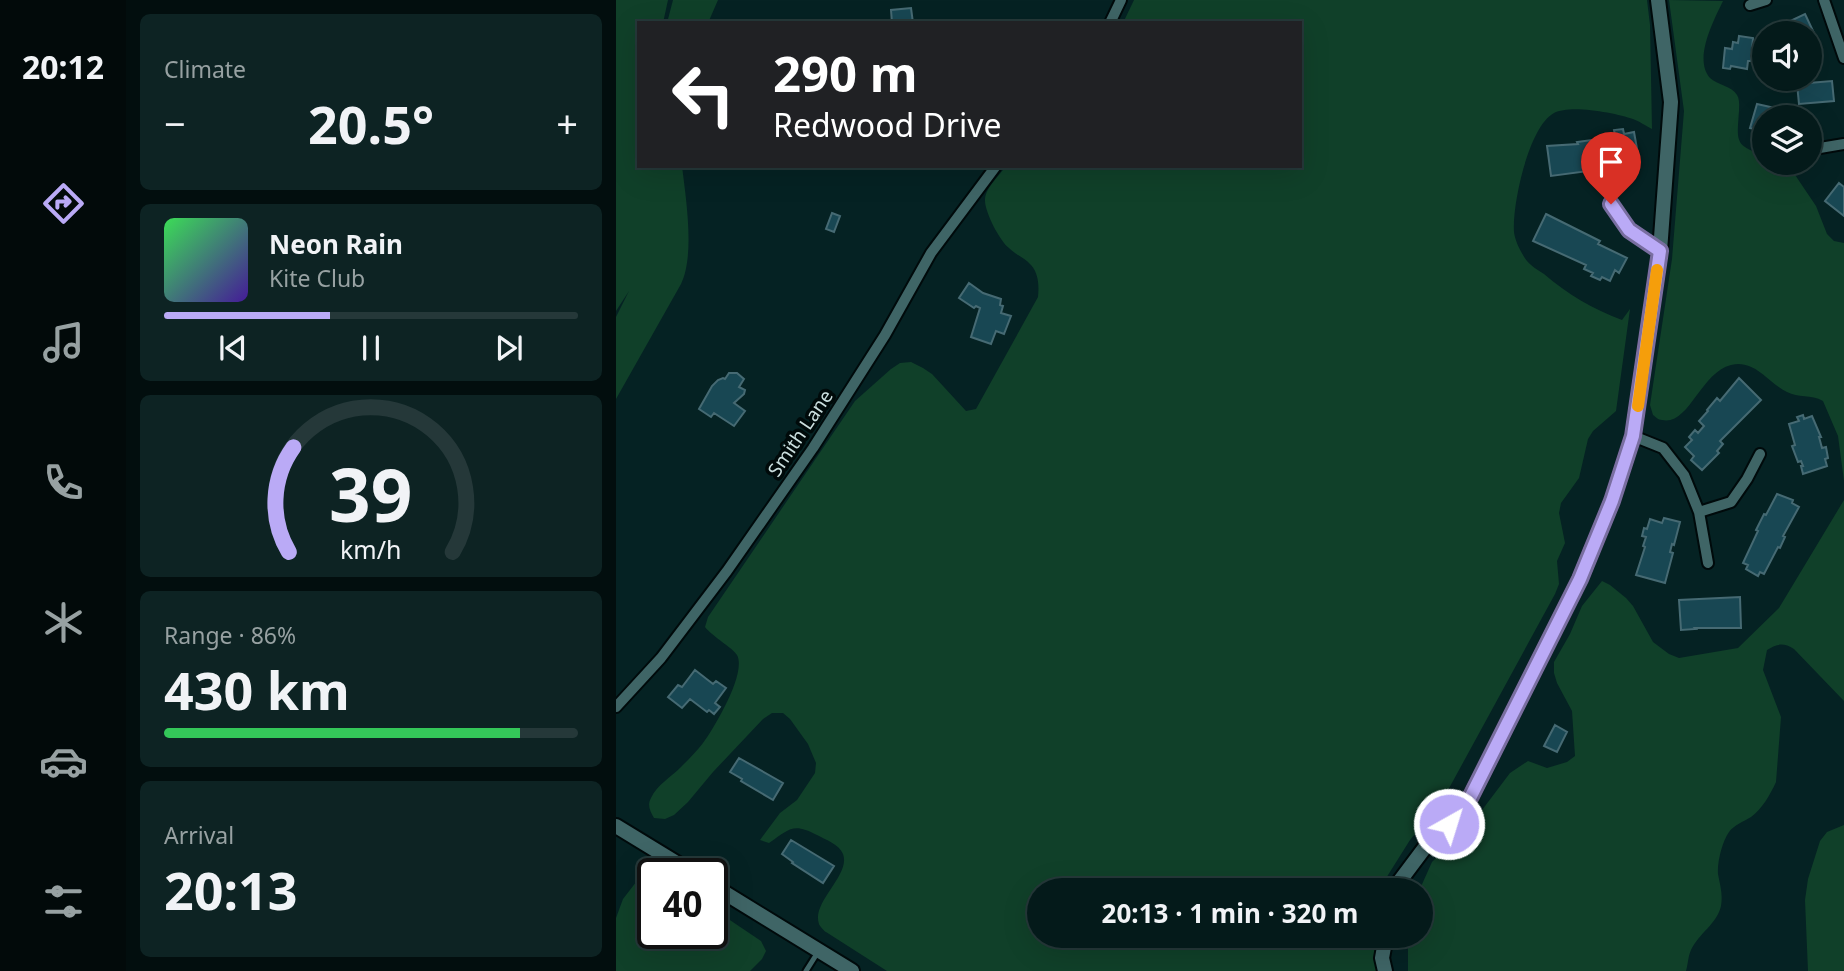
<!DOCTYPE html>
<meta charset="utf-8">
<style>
:root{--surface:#041a1a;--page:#0d2323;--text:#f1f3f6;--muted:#97a1a2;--line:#253839;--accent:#baaaf6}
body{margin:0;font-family:"Noto Sans",sans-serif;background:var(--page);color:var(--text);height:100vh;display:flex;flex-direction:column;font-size:26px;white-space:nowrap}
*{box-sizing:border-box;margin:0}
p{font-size:23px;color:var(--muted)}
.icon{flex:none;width:38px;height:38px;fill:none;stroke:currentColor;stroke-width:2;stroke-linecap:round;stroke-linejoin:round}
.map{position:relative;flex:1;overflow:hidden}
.drawer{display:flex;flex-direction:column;gap:14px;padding:14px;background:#020e0e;width:490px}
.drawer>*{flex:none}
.top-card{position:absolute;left:21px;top:21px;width:665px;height:147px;border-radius:0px;box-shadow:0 7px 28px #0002,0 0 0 2px var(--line);background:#202124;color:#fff;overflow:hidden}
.fabs{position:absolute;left:1136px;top:21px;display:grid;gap:14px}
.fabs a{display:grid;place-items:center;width:70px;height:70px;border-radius:50%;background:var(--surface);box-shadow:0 7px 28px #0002,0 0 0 2px var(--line);font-size:35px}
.speed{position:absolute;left:21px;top:858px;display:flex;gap:14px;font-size:35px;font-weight:700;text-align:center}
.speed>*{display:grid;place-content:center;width:91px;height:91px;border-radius:50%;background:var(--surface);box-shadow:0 7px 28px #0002,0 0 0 2px var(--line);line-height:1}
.speed .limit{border:4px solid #111;border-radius:10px;background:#fff;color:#111}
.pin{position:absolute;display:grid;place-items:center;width:60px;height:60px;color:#fff;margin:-72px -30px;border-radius:50% 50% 50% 0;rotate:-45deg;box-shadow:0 0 7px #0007}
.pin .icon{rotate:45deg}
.me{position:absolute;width:77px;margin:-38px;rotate:39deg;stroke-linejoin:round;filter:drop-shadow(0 0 5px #0008)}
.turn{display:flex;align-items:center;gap:24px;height:147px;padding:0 21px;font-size:32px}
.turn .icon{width:91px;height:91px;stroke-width:2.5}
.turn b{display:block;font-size:49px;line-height:60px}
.big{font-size:52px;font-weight:700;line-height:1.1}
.drawer .card{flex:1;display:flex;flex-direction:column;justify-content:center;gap:10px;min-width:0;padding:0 24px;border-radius:10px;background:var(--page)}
.drawer .dial{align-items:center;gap:0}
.dial svg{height:182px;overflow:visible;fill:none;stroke:var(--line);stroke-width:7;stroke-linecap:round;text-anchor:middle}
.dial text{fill:var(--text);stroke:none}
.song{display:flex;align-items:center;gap:21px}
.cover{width:84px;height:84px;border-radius:10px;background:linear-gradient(135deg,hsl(130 70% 55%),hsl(260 70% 35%))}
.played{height:7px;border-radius:4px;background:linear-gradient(90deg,var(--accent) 40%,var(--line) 40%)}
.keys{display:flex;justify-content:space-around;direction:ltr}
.heat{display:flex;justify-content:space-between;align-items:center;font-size:38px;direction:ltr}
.charge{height:10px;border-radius:5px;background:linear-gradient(90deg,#34c759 86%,var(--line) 0)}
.trip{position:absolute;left:411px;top:878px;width:406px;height:70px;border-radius:35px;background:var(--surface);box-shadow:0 7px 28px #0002,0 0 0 2px var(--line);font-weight:700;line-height:70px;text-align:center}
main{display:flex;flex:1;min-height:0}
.tab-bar{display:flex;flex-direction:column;width:126px;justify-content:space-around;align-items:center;background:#020a0a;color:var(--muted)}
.tab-bar .icon{width:49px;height:49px}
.tab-bar .selected{color:var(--accent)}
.tab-bar b{font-size:32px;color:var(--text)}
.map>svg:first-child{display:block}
.green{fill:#104029}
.building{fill:#184753;stroke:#466a73;stroke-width:2}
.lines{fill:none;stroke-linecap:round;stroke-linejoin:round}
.service-casing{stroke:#000a0b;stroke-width:9}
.minor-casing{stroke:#000a0b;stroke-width:14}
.tertiary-casing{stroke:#000a0b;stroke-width:18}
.service{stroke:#3f6566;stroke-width:5}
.minor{stroke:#3f6566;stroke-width:10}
.tertiary{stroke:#3f6566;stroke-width:14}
.route-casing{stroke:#796ea0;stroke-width:18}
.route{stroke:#baaaf6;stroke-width:12}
.slow{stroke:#f59e0b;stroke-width:12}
.labels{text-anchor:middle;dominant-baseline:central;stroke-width:7;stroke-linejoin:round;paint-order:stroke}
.street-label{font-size:19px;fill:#cadede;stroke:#000a0a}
</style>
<main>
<nav class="tab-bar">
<b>20:12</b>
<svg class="icon selected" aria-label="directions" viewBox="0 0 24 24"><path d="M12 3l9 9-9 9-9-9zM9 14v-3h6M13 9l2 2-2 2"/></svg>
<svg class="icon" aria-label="music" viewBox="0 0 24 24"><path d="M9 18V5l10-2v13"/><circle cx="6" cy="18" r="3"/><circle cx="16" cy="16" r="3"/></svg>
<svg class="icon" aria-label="phone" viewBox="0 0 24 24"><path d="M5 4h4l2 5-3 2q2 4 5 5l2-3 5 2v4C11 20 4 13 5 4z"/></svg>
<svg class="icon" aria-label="climate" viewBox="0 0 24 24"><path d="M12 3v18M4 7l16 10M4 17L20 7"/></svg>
<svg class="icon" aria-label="car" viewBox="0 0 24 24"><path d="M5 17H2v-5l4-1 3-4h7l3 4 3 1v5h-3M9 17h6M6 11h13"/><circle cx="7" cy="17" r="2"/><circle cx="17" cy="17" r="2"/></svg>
<svg class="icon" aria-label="filters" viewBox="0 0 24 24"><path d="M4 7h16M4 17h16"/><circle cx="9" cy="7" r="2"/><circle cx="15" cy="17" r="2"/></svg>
</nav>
<section class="drawer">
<div class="card"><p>Climate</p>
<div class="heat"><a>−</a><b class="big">20.5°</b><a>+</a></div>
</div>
<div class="card">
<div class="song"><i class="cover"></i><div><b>Neon Rain</b><p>Kite Club</p></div></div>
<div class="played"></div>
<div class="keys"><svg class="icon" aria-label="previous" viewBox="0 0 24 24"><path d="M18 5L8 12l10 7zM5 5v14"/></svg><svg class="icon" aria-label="pause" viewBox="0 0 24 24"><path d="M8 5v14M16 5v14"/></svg><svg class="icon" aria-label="next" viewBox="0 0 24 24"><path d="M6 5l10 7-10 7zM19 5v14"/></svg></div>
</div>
<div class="card dial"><svg viewBox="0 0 100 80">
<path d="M14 69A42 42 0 1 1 86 69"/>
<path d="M14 69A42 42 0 0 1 16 23" stroke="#baaaf6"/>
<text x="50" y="56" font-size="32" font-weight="700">39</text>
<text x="50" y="72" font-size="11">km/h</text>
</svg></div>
<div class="card"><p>Range · 86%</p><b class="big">430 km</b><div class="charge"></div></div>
<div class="card"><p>Arrival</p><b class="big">20:13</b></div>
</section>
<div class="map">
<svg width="1228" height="971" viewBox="0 0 1228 971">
<rect width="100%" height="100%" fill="#052223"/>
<path class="green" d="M 0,0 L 52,0 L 47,23 L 23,23 L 23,166 L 66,166 C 70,199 79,255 65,284 L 0,399 L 0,317 L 13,291 L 0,311 Z
M 57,0 L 102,0 L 92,23 L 51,23 Z
M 518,0 L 1031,0 L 1034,25 L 1036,129 C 1030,126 1023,121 1017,119 C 1000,113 954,104 938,113 C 913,126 896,204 898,232 C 899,241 905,253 911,261 C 915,266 922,270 928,274 C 951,294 977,309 1006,320 L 1014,309 L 1000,411 L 977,431 L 972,439 L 963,478 L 945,503 L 943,513 L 949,543 L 941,561 L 943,584 L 939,594 L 825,803 L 794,840 L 767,883 L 764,891 L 424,891 L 424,936 L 757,936 L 762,971 L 271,971 L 210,932 C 209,932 203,925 203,924 C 195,902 235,875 227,854 C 223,844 210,840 201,835 C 177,822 173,829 153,843 L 144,840 L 164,813 L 181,800 L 199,773 L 200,763 L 192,744 L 174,719 L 167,713 L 156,713 L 147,719 L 97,772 L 72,802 L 58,815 L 49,819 L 38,818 C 34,811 31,805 35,798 C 41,785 55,777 65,767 C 72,760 80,752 87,743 C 98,728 131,673 121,655 C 117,648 97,637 89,627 L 92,617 L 239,401 L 275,369 L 284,363 L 295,362 L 307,368 L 316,374 L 350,411 L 360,409 L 422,297 C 423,287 423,274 415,265 C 409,258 400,255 393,248 C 384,241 368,211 369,199 C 370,187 384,175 390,166 L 684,166 L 684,23 L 507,23 Z
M 1053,0 L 1107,1 C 1098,20 1077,59 1094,78 C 1101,85 1116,86 1121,95 C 1124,100 1123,107 1123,111 C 1121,141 1118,146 1148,155 L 1148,163 L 1171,163 L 1200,206 L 1211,234 L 1218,241 L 1228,243 L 1228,481 L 1222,436 L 1207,401 C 1195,394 1182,398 1171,392 C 1152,383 1139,359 1115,365 C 1084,373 1073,426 1046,420 C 1042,420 1040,417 1037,415 L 1034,405 L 1056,259 L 1068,111 Z
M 1228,500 L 1228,701 L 1178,649 C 1168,643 1162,643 1151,650 L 1147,670 L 1165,717 L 1160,782 C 1154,795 1146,809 1135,817 C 1127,822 1118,825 1113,832 C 1106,842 1101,863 1102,874 C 1104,885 1107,894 1105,906 C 1101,924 1083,933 1075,950 C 1072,956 1072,965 1070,971 L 792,971 L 792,936 L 805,936 L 805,891 L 803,891 L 816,862 L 860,818 L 894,773 L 912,761 L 931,768 L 951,762 L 959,756 L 956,711 L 941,683 L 938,673 L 938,662 L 954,634 L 966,606 L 986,581 L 994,585 L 1010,598 L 1017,606 L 1037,642 L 1053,654 L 1063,658 L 1122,648 L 1163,608 Z
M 1228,825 L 1228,971 L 1192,971 L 1189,900 L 1192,879 L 1204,841 L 1211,832 Z
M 34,864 L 47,873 L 37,873 L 37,933 L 96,933 L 96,908 L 145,941 L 150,951 L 146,959 L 134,971 L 0,971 L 0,918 L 7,899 Z"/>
<path class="building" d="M 295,8 L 297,23 L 276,23 L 275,10 Z
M 1189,14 L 1198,33 L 1194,35 L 1194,33 L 1165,33 L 1174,28 L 1172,22 Z
M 1123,36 L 1137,38 L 1135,61 L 1132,61 L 1131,69 L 1115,66 L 1114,69 L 1107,68 L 1109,48 L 1116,49 L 1117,42 L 1122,43 Z
M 1216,81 L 1218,101 L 1183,104 L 1181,84 Z
M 1141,104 L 1159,108 L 1158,117 L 1148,117 L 1148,134 L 1141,133 L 1142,130 L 1134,128 Z
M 1007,129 L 1008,134 L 1018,132 L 1023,160 L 1002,164 L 1001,160 L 993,161 L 995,168 L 935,176 L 931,146 L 962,144 L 961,142 L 991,138 L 991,136 L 999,135 L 998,130 Z
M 1223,183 L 1228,187 L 1228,216 L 1209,201 Z
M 216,213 L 224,216 L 218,232 L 210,229 Z
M 930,214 L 984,241 L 982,244 L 1011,258 L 1003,273 L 999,270 L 994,281 L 986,277 L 984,280 L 975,276 L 977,273 L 968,269 L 970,265 L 917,241 Z
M 353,283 L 367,293 L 385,299 L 384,305 L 387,306 L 385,313 L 395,316 L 388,334 L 380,331 L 375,344 L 355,337 L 364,308 L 360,306 L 358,308 L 343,298 Z
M 113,373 L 121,373 L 128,379 L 123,387 L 129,390 L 128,394 L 118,403 L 129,411 L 118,426 L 98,413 L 95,417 L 83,409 L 96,386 L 102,380 L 107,378 L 109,379 Z
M 1123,378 L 1145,400 L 1104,441 L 1107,444 L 1101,451 L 1103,453 L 1086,470 L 1075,460 L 1078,456 L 1069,447 L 1076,440 L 1073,437 L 1079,430 L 1082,433 L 1088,426 L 1083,421 L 1092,411 L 1091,410 L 1101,398 L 1104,401 Z
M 1187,415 L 1188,419 L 1196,416 L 1205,437 L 1203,437 L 1206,448 L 1210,447 L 1212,458 L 1209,459 L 1211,466 L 1187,474 L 1185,466 L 1187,466 L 1185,461 L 1182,462 L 1176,446 L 1179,445 L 1173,424 L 1183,421 L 1181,417 Z
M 1161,494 L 1177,500 L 1176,503 L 1183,507 L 1167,536 L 1169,537 L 1164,548 L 1162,547 L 1148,574 L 1144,572 L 1142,576 L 1130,569 L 1132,565 L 1127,563 L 1142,531 L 1140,530 L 1148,514 L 1150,515 Z
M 1048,518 L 1064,522 L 1058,545 L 1056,544 L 1054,552 L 1057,553 L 1049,583 L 1020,575 L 1029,547 L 1027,546 L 1030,537 L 1026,536 L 1028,528 L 1031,529 L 1034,519 L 1046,523 Z
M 1124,597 L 1125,628 L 1079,628 L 1080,629 L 1065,630 L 1063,600 Z
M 79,670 L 97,684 L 100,681 L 110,688 L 99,703 L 104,707 L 98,714 L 93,710 L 91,712 L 74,699 L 66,708 L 52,697 L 62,685 L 66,687 Z
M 939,725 L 951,732 L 941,752 L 928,746 Z
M 123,758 L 167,783 L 157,800 L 125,781 L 126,779 L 114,772 Z
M 175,840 L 218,866 L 207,883 L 176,863 L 177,862 L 166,854 Z"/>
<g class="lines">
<defs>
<path id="service" d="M 190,971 L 202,952"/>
<path id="minor" d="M 1208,0 L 1228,58
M 1134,5 L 1150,0
M 494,23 L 505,0
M 1198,149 L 1228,144
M 995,204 L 1013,230 L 1044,251
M 1017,436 L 1047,448 L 1068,475 L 1083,512 L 1092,563
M 1083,512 L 1115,502 L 1131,479 L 1144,454
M 0,707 L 45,658 L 111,571 L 197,448 L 269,335 L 315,253 L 380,166"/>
<path id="tertiary" d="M 0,826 L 77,873
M 96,885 L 236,971
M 781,891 L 783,882 L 810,846 L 848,810 L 964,579 L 996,501 L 1017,436 L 1044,251 L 1055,102 L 1042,0
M 769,971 L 766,958 L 770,936"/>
</defs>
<use href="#service" class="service-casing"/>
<use href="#minor" class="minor-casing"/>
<use href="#tertiary" class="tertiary-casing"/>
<use href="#service" class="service"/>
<use href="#minor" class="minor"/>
<use href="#tertiary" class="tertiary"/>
</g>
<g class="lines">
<defs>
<path id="route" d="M 833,824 L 848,810 L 964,579 L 996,501 L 1017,436 L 1044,251 L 1013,230 L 995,204"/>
</defs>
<use href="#route" class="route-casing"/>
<use href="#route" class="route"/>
<path class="slow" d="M 1022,406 L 1041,270"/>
</g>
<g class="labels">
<g class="street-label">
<text transform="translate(184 433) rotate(-56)">Smith Lane</text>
</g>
</g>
</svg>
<div class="fabs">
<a><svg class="icon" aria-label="sound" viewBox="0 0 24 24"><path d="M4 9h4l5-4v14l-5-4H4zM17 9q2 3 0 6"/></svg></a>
<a><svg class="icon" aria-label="layers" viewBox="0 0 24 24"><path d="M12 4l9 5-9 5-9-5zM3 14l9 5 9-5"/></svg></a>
</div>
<div class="speed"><div class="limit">40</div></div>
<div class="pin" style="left:995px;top:204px;background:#d93025"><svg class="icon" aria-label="arrive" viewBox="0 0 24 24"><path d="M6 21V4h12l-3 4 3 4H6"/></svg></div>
<svg class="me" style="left:833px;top:824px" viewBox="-20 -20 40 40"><circle r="17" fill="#baaaf6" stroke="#fff" stroke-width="3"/><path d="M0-11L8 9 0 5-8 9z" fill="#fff"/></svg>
<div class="trip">20:13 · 1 min · 320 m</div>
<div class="top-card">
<div class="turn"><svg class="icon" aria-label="left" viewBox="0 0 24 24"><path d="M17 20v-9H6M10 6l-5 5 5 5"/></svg><div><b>290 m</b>Redwood Drive</div></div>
</div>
</div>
</main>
